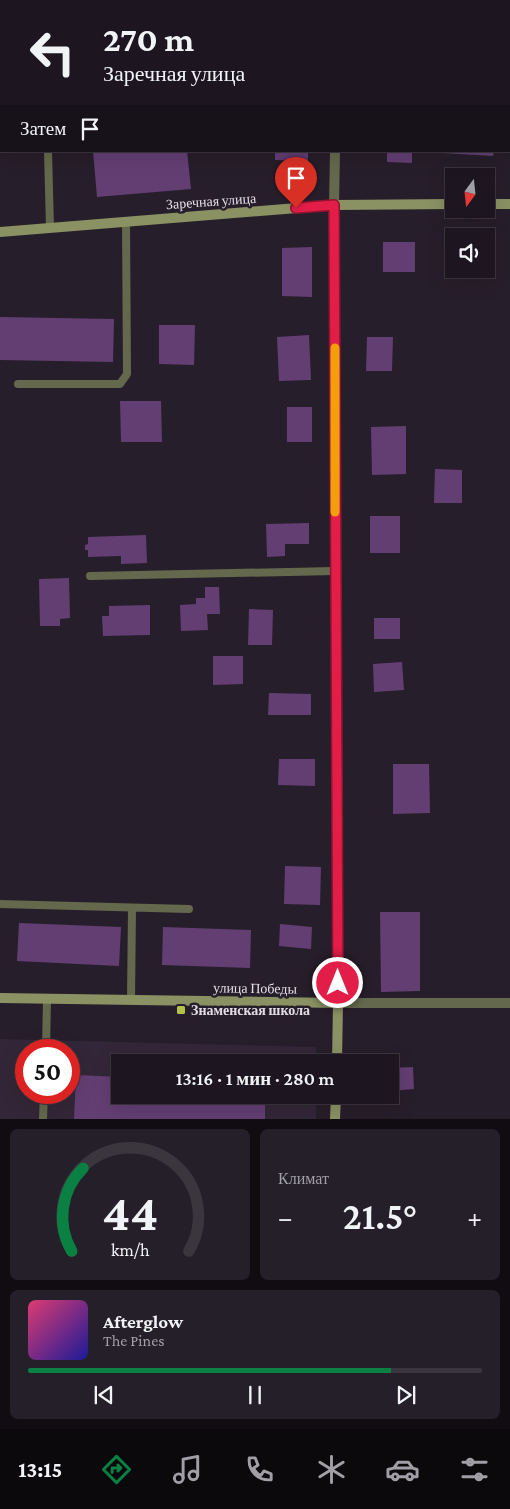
<!DOCTYPE html>
<html lang="ru">
<meta charset="utf-8">
<style>
:root{--surface:#1d1620;--page:#251f29;--text:#f1f3f6;--muted:#a09fa5;--line:#3b353e;--accent:#0b8043}
body{margin:0;font-family:"Crimson Pro",serif;background:var(--page);color:var(--text);height:100vh;display:flex;flex-direction:column;font-size:19px;white-space:nowrap}
*{box-sizing:border-box;margin:0}
p{font-size:16px;color:var(--muted)}
.icon{flex:none;width:28px;height:28px;fill:none;stroke:currentColor;stroke-width:2;stroke-linecap:round;stroke-linejoin:round}
.map{position:relative;height:1119px;overflow:hidden}
.side{display:flex;flex-direction:column;gap:10px;padding:10px;background:#100c12;flex:1}
.side>*{flex:none}
.banner{position:absolute;left:0px;top:0px;width:510px;height:152px;box-shadow:0 5px 20px #0002,0 0 0 1px var(--line);background:#1d1620;color:var(--text);overflow:hidden}
.needle{width:32px;rotate:195deg}
.tools{position:absolute;left:445px;top:168px;display:grid;gap:10px}
.tools a{display:grid;place-items:center;width:50px;height:50px;border-radius:0px;background:var(--surface);box-shadow:0 5px 20px #0002,0 0 0 1px var(--line);font-size:25px}
.speed{position:absolute;left:15px;top:1039px;display:flex;gap:10px;font-size:25px;font-weight:700;text-align:center}
.speed>*{display:grid;place-content:center;width:65px;height:65px;border-radius:50%;background:var(--surface);box-shadow:0 5px 20px #0002,0 0 0 1px var(--line);line-height:1}
.speed .limit{border:8px solid #d22;background:#fff;color:#111}
.pin{position:absolute;display:grid;place-items:center;width:42px;height:42px;color:#fff;margin:-51px -21px;border-radius:50% 50% 50% 0;rotate:-45deg;box-shadow:0 0 5px #0007}
.pin .icon{rotate:45deg}
.me{position:absolute;width:55px;margin:-28px;rotate:0deg;stroke-linejoin:round;filter:drop-shadow(0 0 4px #0008)}
.turn{display:flex;align-items:center;gap:18px;height:105px;padding:0 20px;font-size:22px}
.turn .icon{width:65px;height:65px;stroke-width:2.5}
.turn b{display:block;font-size:35px;line-height:42px}
.then{display:flex;align-items:center;height:48px;padding:0 20px;background:#0003;gap:10px;font-size:19px}
.big{font-size:38px;font-weight:600;line-height:1.1}
.side .card{flex:1;display:flex;flex-direction:column;justify-content:center;gap:8px;min-width:0;padding:0 18px;border-radius:8px;background:var(--page)}
.side .dial{align-items:center;gap:0}
.dial svg{height:130px;overflow:visible;fill:none;stroke:var(--line);stroke-width:7;stroke-linecap:round;text-anchor:middle}
.dial text{fill:var(--text);stroke:none}
.song{display:flex;align-items:center;gap:15px}
.cover{width:60px;height:60px;border-radius:8px;background:linear-gradient(135deg,hsl(340 70% 55%),hsl(240 70% 35%))}
.played{height:5px;border-radius:2px;background:linear-gradient(90deg,var(--accent) 80%,var(--line) 80%)}
.keys{display:flex;justify-content:space-around;direction:ltr}
.heat{display:flex;justify-content:space-between;align-items:center;font-size:28px;direction:ltr}
.side .tiles{flex:1;display:grid;gap:10px;grid-template-columns:1fr 1fr}
.card:last-child{grid-column:span 2}
.trip{position:absolute;left:111px;top:1054px;width:288px;height:50px;border-radius:0px;background:var(--surface);box-shadow:0 5px 20px #0002,0 0 0 1px var(--line);font-weight:600;line-height:50px;text-align:center}
.tabs{display:flex;height:80px;justify-content:space-around;align-items:center;background:#0c090d;color:var(--muted)}
.tabs .icon{width:35px;height:35px}
.tabs .active{color:var(--accent)}
.tabs b{font-size:22px;color:var(--text)}
.map>svg:first-child{display:block}
.built{fill:#332638;fill-rule:evenodd}
.building{fill:#633e73}
.lines{fill:none;stroke-linecap:round;stroke-linejoin:round}
.lane{stroke:#64694d;stroke-width:8}
.street{stroke:#64694d;stroke-width:10}
.secondary{stroke:#8a9163;stroke-width:10}
.route-casing{stroke:#92132f;stroke-width:12}
.route{stroke:#e11d48;stroke-width:9}
.slow{stroke:#f59e0b;stroke-width:9}
.poi-dot{fill:#b4c24a;stroke:#271e2b;stroke-width:2}
.labels{text-anchor:middle;dominant-baseline:central;stroke-width:5;stroke-linejoin:round;paint-order:stroke}
.street-label{font-size:14px;fill:#e3dde6;stroke:#271e2b}
.poi-label{font-size:14px;font-weight:bold;fill:#e3dde6;stroke:#271e2b;text-anchor:start}
</style>
<div class="map">
<svg width="510" height="1119" viewBox="0 0 510 1119">
<rect width="100%" height="100%" fill="#271e2b"/>
<path class="built" d="M 0,1039 L 316,1047 L 316,1062 L 120,1062 L 120,1095 L 316,1095 L 316,1119 L 0,1119 ZM 26,1050 L 69,1050 L 69,1092 L 26,1092 Z"/>
<path class="building" d="M 93,151 L 187,151 L 191,189 L 97,197 Z
M 275,151 L 308,151 L 308,161 L 275,160 Z
M 387,151 L 412,151 L 412,163 L 387,162 Z
M 442,151 L 494,151 L 493,156 L 442,153 Z
M 383,242 L 415,242 L 415,272 L 383,272 Z
M 312,247 L 312,297 L 282,296 L 282,248 Z
M 0,317 L 114,319 L 113,362 L 0,360 Z
M 159,325 L 195,325 L 194,365 L 159,364 Z
M 309,335 L 311,380 L 279,381 L 277,337 Z
M 367,337 L 393,337 L 392,371 L 366,371 Z
M 120,401 L 161,401 L 162,442 L 121,442 Z
M 287,407 L 312,407 L 312,442 L 287,442 Z
M 406,426 L 406,474 L 372,475 L 371,427 Z
M 435,469 L 462,470 L 462,503 L 434,503 Z
M 370,516 L 400,516 L 400,553 L 370,553 Z
M 309,523 L 309,544 L 285,544 L 285,556 L 267,557 L 266,524 Z
M 146,535 L 147,563 L 121,564 L 121,556 L 88,557 L 88,550 L 85,550 L 85,545 L 88,544 L 88,537 Z
M 69,578 L 70,618 L 60,619 L 60,626 L 40,626 L 39,579 Z
M 205,587 L 219,587 L 220,614 L 207,614 L 208,630 L 181,631 L 180,605 L 196,604 L 196,598 L 205,598 Z
M 150,605 L 150,635 L 103,636 L 102,616 L 109,616 L 109,606 Z
M 249,609 L 273,610 L 272,645 L 248,645 Z
M 374,618 L 400,618 L 400,639 L 374,639 Z
M 213,656 L 243,656 L 243,684 L 213,685 Z
M 402,662 L 404,690 L 374,692 L 373,664 Z
M 269,693 L 311,694 L 311,715 L 268,715 Z
M 279,759 L 315,759 L 315,786 L 278,785 Z
M 393,764 L 429,764 L 430,813 L 393,814 Z
M 285,866 L 321,867 L 320,905 L 284,904 Z
M 380,912 L 420,912 L 420,991 L 381,992 Z
M 19,923 L 121,927 L 119,966 L 17,961 Z
M 280,924 L 312,927 L 311,949 L 279,946 Z
M 163,927 L 251,930 L 250,968 L 162,965 Z
M 413,1067 L 414,1089 L 390,1091 L 390,1068 Z
M 76,1075 L 120,1077 L 120,1095 L 265,1095 L 265,1119 L 74,1119 Z"/>
<g class="lines">
<path class="lane" d="M 48,151 L 50,228
M 18,384 L 120,384 L 127,374 L 126,221
M 90,576 L 335,571
M 0,904 L 189,909
M 131,1000 L 132,908
M 46,1050 L 47,999
M 43,1119 L 44,1092"/>
<path class="street" d="M 337,1 L 337,0
M 334,205 L 335,151
M 338,1003 L 510,1003"/>
<path class="secondary" d="M 486,204 L 510,204
M 334,205 L 338,1003 L 337,1062
M 0,232 L 334,205 L 454,204
M 0,998 L 338,1003
M 335,1119 L 336,1095"/>
</g>
<g class="lines">
<defs>
<path id="route" d="M 296,208 L 334,205 L 338,983"/>
</defs>
<use href="#route" class="route-casing"/>
<use href="#route" class="route"/>
<path class="slow" d="M 335,348 L 335,512"/>
</g>
<rect class="poi-dot" x="176" y="1005" width="10" height="10" rx="2.5"/>
<g class="labels">
<g class="street-label">
<text transform="translate(211 201) rotate(-4)">Заречная улица</text>
<text transform="translate(255 988) rotate(1)">улица Победы</text>
</g>
<g class="poi-label">
<text x="191" y="1010">Знаменская школа</text>
</g>
</g>
</svg>
<div class="tools">
<a><svg class="needle" viewBox="-14 -14 28 28"><path d="M0-13l5 13h-10z" fill="#e53935"/><path d="M0 13l5-13h-10z" fill="#a09fa5"/></svg></a>
<a><svg class="icon" aria-label="sound" viewBox="0 0 24 24"><path d="M4 9h4l5-4v14l-5-4H4zM17 9q2 3 0 6"/></svg></a>
</div>
<div class="speed"><div class="limit">50</div></div>
<div class="pin" style="left:296px;top:208px;background:#d93025"><svg class="icon" aria-label="arrive" viewBox="0 0 24 24"><path d="M6 21V4h12l-3 4 3 4H6"/></svg></div>
<svg class="me" style="left:338px;top:983px" viewBox="-20 -20 40 40"><circle r="17" fill="#e11d48" stroke="#fff" stroke-width="3"/><path d="M0-11L8 9 0 5-8 9z" fill="#fff"/></svg>
<div class="trip">13:16 · 1 мин · 280 m</div>
<div class="banner">
<div class="turn"><svg class="icon" aria-label="left" viewBox="0 0 24 24"><path d="M17 20v-9H6M10 6l-5 5 5 5"/></svg><div><b>270 m</b>Заречная улица</div></div>
<div class="then">Затем<svg class="icon" aria-label="arrive" viewBox="0 0 24 24"><path d="M6 21V4h12l-3 4 3 4H6"/></svg></div>
</div>
</div>
<section class="side">
<div class="tiles">
<div class="card dial"><svg viewBox="0 0 100 80">
<path d="M14 69A42 42 0 1 1 86 69"/>
<path d="M14 69A42 42 0 0 1 21 18" stroke="#0b8043"/>
<text x="50" y="56" font-size="32" font-weight="700">44</text>
<text x="50" y="72" font-size="11">km/h</text>
</svg></div>
<div class="card"><p>Климат</p>
<div class="heat"><a>−</a><b class="big">21.5°</b><a>+</a></div>
</div>
<div class="card">
<div class="song"><i class="cover"></i><div><b>Afterglow</b><p>The Pines</p></div></div>
<div class="played"></div>
<div class="keys"><svg class="icon" aria-label="previous" viewBox="0 0 24 24"><path d="M18 5L8 12l10 7zM5 5v14"/></svg><svg class="icon" aria-label="pause" viewBox="0 0 24 24"><path d="M8 5v14M16 5v14"/></svg><svg class="icon" aria-label="next" viewBox="0 0 24 24"><path d="M6 5l10 7-10 7zM19 5v14"/></svg></div>
</div>
</div>
</section>
<nav class="tabs">
<b>13:15</b>
<svg class="icon active" aria-label="directions" viewBox="0 0 24 24"><path d="M12 3l9 9-9 9-9-9zM9 14v-3h6M13 9l2 2-2 2"/></svg>
<svg class="icon" aria-label="music" viewBox="0 0 24 24"><path d="M9 18V5l10-2v13"/><circle cx="6" cy="18" r="3"/><circle cx="16" cy="16" r="3"/></svg>
<svg class="icon" aria-label="phone" viewBox="0 0 24 24"><path d="M5 4h4l2 5-3 2q2 4 5 5l2-3 5 2v4C11 20 4 13 5 4z"/></svg>
<svg class="icon" aria-label="climate" viewBox="0 0 24 24"><path d="M12 3v18M4 7l16 10M4 17L20 7"/></svg>
<svg class="icon" aria-label="car" viewBox="0 0 24 24"><path d="M5 17H2v-5l4-1 3-4h7l3 4 3 1v5h-3M9 17h6M6 11h13"/><circle cx="7" cy="17" r="2"/><circle cx="17" cy="17" r="2"/></svg>
<svg class="icon" aria-label="filters" viewBox="0 0 24 24"><path d="M4 7h16M4 17h16"/><circle cx="9" cy="7" r="2"/><circle cx="15" cy="17" r="2"/></svg>
</nav>
